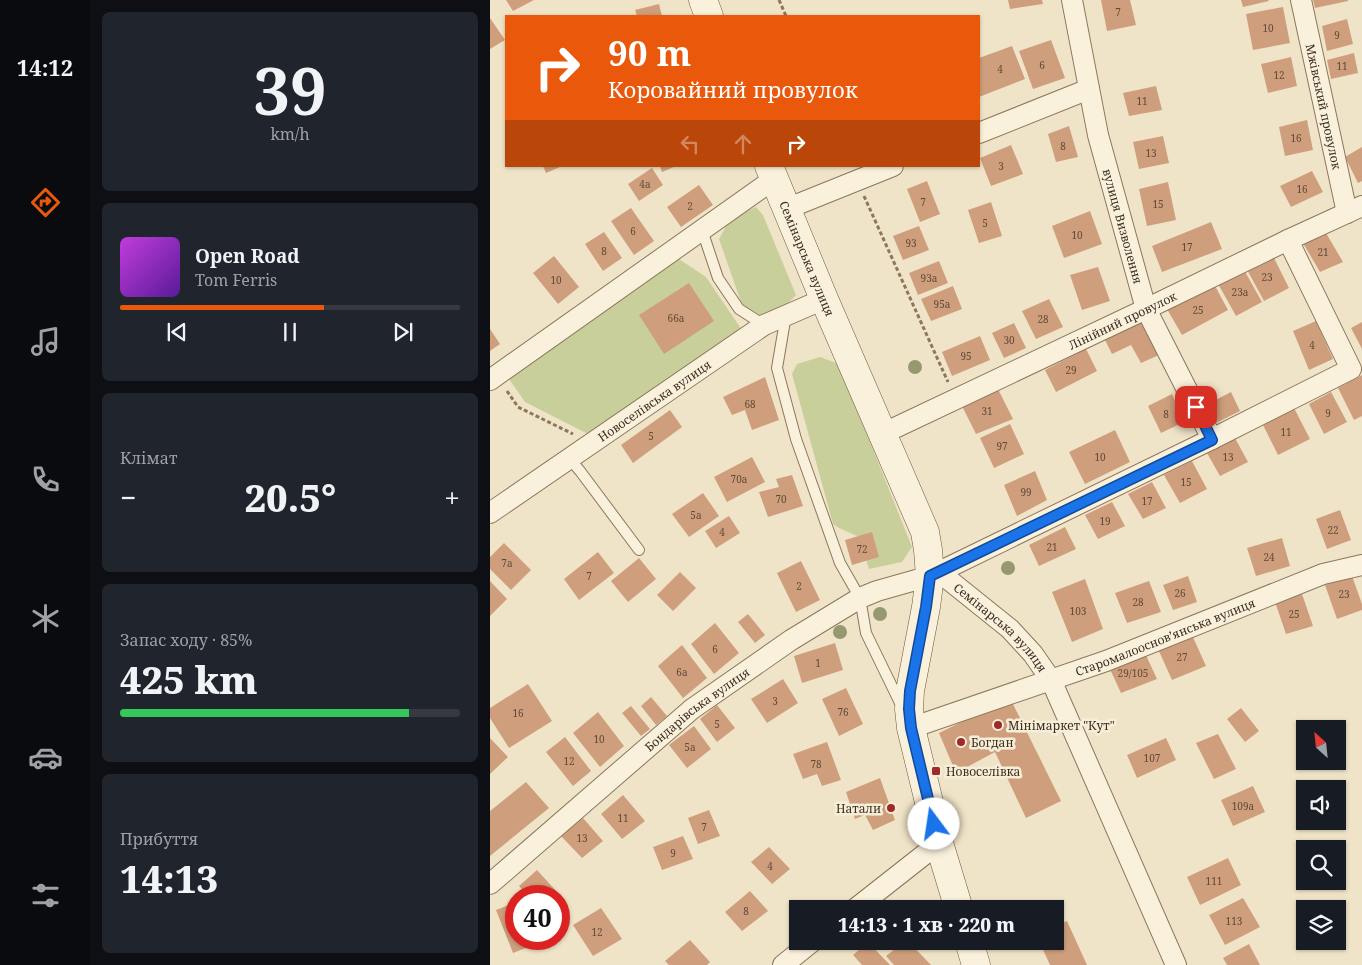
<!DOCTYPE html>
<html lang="uk">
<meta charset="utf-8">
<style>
:root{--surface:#171b24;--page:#20242c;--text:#f1f3f6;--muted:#9ea1a6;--line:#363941;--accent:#ea580c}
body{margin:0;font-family:"Noto Serif",serif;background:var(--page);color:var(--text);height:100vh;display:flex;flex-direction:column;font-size:19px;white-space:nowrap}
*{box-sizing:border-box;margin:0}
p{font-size:16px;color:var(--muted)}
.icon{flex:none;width:28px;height:28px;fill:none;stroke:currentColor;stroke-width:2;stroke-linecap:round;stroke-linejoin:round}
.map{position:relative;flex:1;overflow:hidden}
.drawer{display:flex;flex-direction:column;gap:12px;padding:12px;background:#0d0f14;width:400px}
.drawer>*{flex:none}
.guide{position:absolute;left:15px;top:15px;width:475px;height:152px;border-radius:0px;box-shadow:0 1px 4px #0004;background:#ea580c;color:#fff;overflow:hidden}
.needle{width:32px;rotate:333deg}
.buttons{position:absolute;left:806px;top:720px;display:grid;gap:10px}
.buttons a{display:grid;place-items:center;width:50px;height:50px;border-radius:0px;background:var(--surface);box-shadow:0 1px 4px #0004;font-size:25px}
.speed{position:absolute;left:15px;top:885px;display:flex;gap:10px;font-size:25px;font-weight:700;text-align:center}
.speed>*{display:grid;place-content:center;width:65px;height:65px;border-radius:50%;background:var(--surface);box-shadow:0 1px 4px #0004;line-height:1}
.speed .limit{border:8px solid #d22;background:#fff;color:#111}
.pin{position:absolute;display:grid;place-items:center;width:42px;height:42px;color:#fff;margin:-21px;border-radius:10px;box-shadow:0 2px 8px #0006}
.me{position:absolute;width:55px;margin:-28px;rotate:346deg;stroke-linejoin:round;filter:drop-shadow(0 0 4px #0008)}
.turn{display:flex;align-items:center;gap:18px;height:105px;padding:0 20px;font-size:22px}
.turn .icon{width:65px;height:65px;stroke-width:2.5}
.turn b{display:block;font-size:35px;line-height:42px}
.lanes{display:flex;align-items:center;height:48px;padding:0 20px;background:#0003;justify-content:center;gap:25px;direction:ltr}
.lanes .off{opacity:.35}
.big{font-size:38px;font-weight:800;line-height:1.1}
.drawer .widget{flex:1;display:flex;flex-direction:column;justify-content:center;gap:8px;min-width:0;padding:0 18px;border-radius:8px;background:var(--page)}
.drawer .dial{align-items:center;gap:0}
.dial b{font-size:65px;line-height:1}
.song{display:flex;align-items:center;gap:15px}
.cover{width:60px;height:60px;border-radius:8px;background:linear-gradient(135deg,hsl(290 70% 55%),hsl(270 70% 35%))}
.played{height:5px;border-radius:2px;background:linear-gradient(90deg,var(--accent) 60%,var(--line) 60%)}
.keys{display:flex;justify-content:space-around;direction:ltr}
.heat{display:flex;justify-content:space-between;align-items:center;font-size:28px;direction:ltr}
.charge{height:8px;border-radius:4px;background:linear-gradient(90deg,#34c759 85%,var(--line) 0)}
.trip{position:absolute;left:299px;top:900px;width:275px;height:50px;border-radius:0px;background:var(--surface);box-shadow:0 1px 4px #0004;font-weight:800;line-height:50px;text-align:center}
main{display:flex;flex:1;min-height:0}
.menu{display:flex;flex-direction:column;width:90px;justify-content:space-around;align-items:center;background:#090b0e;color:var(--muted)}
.menu .icon{width:35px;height:35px}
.menu .current{color:var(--accent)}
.menu b{font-size:22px;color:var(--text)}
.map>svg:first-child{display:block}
.green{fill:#c9cf9b}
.building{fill:#cf9f7d}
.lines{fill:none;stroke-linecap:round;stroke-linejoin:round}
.lane-casing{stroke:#8d765c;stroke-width:12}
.street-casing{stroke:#8d765c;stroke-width:22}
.secondary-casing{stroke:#6f573f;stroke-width:29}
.path{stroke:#8d765c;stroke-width:3;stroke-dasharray:4 2.5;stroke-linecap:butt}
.lane{stroke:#faf1dc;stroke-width:10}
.street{stroke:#faf1dc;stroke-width:20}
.secondary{stroke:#faf1dc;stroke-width:28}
.tree{fill:#96986f}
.route-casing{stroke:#114b97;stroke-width:12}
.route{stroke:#1a73e8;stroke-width:9}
.poi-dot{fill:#9e2a2b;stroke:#f7eed8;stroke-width:2}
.labels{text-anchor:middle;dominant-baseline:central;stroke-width:5;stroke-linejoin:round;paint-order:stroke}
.number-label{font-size:10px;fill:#624a37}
.street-label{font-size:12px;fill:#3d2e20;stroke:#f7eed8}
.poi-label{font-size:12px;fill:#3d2e20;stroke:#f7eed8;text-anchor:start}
</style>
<main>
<nav class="menu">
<b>14:12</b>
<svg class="icon current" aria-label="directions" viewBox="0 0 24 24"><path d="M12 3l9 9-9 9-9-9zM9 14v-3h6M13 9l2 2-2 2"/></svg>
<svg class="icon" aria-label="music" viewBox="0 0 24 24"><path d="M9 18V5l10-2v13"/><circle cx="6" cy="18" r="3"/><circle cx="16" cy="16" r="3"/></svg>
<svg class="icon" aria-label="phone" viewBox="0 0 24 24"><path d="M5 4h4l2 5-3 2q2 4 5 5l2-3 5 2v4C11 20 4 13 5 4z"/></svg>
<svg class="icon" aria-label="climate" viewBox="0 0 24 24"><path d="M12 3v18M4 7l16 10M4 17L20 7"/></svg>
<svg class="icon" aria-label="car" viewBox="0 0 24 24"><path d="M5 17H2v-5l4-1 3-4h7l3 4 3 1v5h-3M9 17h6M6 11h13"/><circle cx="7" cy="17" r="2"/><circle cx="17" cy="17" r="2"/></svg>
<svg class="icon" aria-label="filters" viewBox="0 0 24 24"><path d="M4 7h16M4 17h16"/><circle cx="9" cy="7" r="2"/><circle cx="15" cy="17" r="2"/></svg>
</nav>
<section class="drawer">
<div class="widget dial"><b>39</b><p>km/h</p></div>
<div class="widget">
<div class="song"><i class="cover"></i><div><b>Open Road</b><p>Tom Ferris</p></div></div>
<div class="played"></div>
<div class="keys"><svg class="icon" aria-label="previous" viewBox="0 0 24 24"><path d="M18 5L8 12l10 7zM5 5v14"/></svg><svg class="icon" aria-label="pause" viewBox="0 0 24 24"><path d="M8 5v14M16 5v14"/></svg><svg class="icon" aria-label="next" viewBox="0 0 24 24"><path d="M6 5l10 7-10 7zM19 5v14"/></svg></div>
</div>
<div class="widget"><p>Клімат</p>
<div class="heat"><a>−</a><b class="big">20.5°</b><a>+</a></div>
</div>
<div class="widget"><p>Запас ходу · 85%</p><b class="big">425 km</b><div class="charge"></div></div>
<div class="widget"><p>Прибуття</p><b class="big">14:13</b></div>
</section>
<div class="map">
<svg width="872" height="965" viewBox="0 0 872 965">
<rect width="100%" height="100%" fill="#f0e4c8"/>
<path class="green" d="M 266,207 L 273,215 L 306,295 L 292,309 L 273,317 L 252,305 L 229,239 L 240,219 Z
M 189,259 L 216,277 L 252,330 L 98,434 L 35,402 L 17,376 Z
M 330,357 L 349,364 L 422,547 L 412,562 L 379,569 L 369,537 L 349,528 L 343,524 L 302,374 L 307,364 Z"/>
<path class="building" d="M 16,0 L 44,0 L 23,11 Z
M 518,0 L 552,0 L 553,4 L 520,9 Z
M 611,0 L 640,0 L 646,25 L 617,31 Z
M 751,0 L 778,0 L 779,1 L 753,7 Z
M 823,0 L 858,0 L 858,1 L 825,8 Z
M 169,4 L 172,16 L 147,16 L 145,10 Z
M 793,7 L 800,43 L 763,50 L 756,14 Z
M 0,18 L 15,40 L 0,49 Z
M 857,19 L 863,44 L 837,51 L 832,26 Z
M 561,40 L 575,78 L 543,89 L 529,51 Z
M 522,46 L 535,79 L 489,97 L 489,58 Z
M 864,53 L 868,73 L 841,79 L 837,60 Z
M 801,57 L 807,86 L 778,93 L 771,64 Z
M 666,86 L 672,110 L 639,116 L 633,93 Z
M 817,120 L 823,150 L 795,156 L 789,127 Z
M 579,126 L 588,157 L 566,162 L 558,134 Z
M 673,136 L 679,163 L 649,169 L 643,142 Z
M 521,145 L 533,174 L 501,186 L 490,158 Z
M 872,147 L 872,181 L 868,183 L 855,157 Z
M 53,166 L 72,166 L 56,173 Z
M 170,166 L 186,166 L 172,172 Z
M 162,168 L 173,185 L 149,201 L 138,184 Z
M 822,171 L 833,192 L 801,207 L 790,186 Z
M 437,181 L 450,214 L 430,222 L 417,189 Z
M 678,182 L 686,220 L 657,226 L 649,189 Z
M 209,185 L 223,205 L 191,227 L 177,207 Z
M 501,202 L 512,236 L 489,243 L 478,210 Z
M 141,208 L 164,241 L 144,255 L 121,221 Z
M 600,211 L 612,244 L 574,258 L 562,226 Z
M 721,222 L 732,249 L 672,272 L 662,246 Z
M 429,226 L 439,250 L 413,260 L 403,236 Z
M 114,232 L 132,258 L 113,271 L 95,244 Z
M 836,233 L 853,262 L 830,272 L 813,243 Z
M 781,252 L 799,288 L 774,301 L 755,266 Z
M 64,256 L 89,287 L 68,304 L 43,273 Z
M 449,261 L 458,283 L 428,295 L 419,273 Z
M 608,267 L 620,301 L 592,310 L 580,275 Z
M 753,268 L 772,302 L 746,316 L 727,282 Z
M 199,283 L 224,321 L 174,354 L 149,315 Z
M 724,284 L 738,310 L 692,335 L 677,309 Z
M 463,286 L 472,309 L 441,321 L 431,299 Z
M 559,299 L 573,327 L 546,339 L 532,311 Z
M 654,321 L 669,355 L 651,363 L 641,345 L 622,354 L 615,340 Z
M 826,321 L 843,359 L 819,370 L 803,331 Z
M 872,322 L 872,349 L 861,328 Z
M 524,323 L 536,348 L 514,358 L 502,333 Z
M 0,329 L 10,344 L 0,351 Z
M 490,336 L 500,360 L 462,376 L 452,352 Z
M 596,349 L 607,371 L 566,392 L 555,370 Z
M 872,375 L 872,416 L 864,420 L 848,388 Z
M 275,377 L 289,420 L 262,430 L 255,410 L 242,415 L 233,397 Z
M 507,387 L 523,419 L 486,434 L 471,404 Z
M 741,392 L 750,411 L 724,424 L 716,405 Z
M 841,392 L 857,422 L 834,434 L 819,404 Z
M 682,394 L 694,422 L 671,433 L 658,406 Z
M 804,408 L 820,439 L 788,455 L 773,425 Z
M 180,410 L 192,427 L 143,463 L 131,445 Z
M 520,424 L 534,454 L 504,468 L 490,438 Z
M 625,430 L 640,462 L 595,484 L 579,452 Z
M 745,438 L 758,462 L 730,476 L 717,453 Z
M 262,457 L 275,482 L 237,502 L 224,477 Z
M 702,461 L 717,489 L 690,503 L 674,475 Z
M 545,471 L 557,500 L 527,516 L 514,485 Z
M 302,475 L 313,506 L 278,517 L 269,492 L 289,487 L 286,479 Z
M 662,482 L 676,508 L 653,519 L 638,494 Z
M 213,493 L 229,516 L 199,537 L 182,514 Z
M 622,502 L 635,526 L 608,539 L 595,515 Z
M 850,510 L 861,540 L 837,549 L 826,519 Z
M 239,516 L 250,533 L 226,548 L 215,531 Z
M 575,527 L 586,549 L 549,566 L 539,545 Z
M 382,532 L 389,557 L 362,565 L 355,540 Z
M 792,538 L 800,566 L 766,576 L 757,548 Z
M 14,543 L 41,570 L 21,590 L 0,569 L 0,557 Z
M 108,552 L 124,573 L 89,600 L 74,579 Z
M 149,558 L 166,579 L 138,602 L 121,581 Z
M 311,561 L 330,600 L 306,612 L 287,573 Z
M 190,572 L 206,588 L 183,611 L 167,595 Z
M 698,576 L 707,602 L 683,610 L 673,585 Z
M 862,576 L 872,604 L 872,610 L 847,619 L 835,585 Z
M 595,579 L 613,629 L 582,642 L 562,592 Z
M 0,581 L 17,599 L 0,616 Z
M 659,581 L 671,612 L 637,623 L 625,593 Z
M 812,594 L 823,626 L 796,634 L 785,602 Z
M 258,614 L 275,635 L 265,643 L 248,622 Z
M 225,623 L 249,653 L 224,674 L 201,644 Z
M 702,635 L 716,666 L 682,680 L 668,649 Z
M 345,643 L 353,670 L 312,683 L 304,656 Z
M 192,645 L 217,678 L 193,698 L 168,666 Z
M 655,653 L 667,679 L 631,693 L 619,667 Z
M 293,679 L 308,703 L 277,723 L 261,699 Z
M 38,684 L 62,721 L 19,748 L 0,718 L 0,708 Z
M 356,688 L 373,724 L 349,736 L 332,699 Z
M 161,697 L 177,716 L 166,725 L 151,706 Z
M 520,698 L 571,801 L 536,818 L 505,752 L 466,773 L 449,733 Z
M 227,705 L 245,728 L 227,742 L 210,719 Z
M 141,706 L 160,729 L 151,736 L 132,713 Z
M 751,708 L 769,731 L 755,742 L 737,719 Z
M 108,712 L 134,746 L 110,767 L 83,733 Z
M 204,726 L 221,749 L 197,768 L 179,745 Z
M 728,734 L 746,769 L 724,779 L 706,743 Z
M 75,737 L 101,771 L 83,786 L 56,752 Z
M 0,738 L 18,757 L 0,774 Z
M 676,738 L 686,760 L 647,778 L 637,755 Z
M 337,742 L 351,780 L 332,786 L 327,774 L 313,779 L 303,754 Z
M 390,778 L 405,820 L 383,830 L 375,815 L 365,819 L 356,792 Z
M 36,782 L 59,808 L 0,856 L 0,811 Z
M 763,786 L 775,812 L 743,826 L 731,800 Z
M 133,795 L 155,821 L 132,839 L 111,814 Z
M 219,810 L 230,836 L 208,844 L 198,818 Z
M 93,818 L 113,841 L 92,858 L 71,836 Z
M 193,836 L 203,859 L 172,870 L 163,847 Z
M 279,847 L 300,869 L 282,884 L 261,862 Z
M 738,858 L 751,885 L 710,905 L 697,877 Z
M 47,870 L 68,893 L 65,896 L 38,896 L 29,886 Z
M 260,891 L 278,911 L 252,931 L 235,912 Z
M 753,898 L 770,927 L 735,945 L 719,915 Z
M 26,902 L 26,939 L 44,939 L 46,944 L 23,953 L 6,910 Z
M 111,908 L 132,939 L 103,956 L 83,925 Z
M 577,921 L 597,965 L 560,965 L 549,941 L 565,941 L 565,926 Z
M 200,940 L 220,962 L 217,965 L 179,965 L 175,961 Z
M 415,941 L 418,941 L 441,965 L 404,965 L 396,956 Z
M 378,942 L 400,965 L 372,965 L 363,955 Z
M 759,944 L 770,965 L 737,965 L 733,958 Z"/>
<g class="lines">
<defs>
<path id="lane" d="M 212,230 L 228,278 L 249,309 L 274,325
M 296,315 L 287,368 L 306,439 L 350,563 L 370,598 L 376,633 L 412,707
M 79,458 L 90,471 L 149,550"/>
<g id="street">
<path id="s1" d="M 582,0 L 608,135 L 656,309 L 722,439"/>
<path id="s2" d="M 811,0 L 857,213"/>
<path d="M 489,133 L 599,89"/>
<path d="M 296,209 L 403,166"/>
<path d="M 0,380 L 284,179"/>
<path id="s3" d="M 392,434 L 656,309 L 798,240 L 872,206"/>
<path id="s4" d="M 0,513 L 274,325 L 334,299"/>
<path d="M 449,572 L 722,439 L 861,369 L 798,240"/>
<path id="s5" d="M 421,728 L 616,661 L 833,574 L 872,565"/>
<path id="s6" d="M 0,884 L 202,709 L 301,640 L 370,598 L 387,591 L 440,576 L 449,572 L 520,629 L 543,654 L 561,680 L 686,965"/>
<path d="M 365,909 L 449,843"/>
<path d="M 293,965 L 323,941"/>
</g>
<g id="secondary">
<path d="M 213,0 L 219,16"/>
<path id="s7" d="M 279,166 L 334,299 L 435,532 L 438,550 L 440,576 L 436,607 L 420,691 L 419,709 L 421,728 L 449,843 L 469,909"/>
<path d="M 479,941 L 486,965"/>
</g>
</defs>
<use href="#lane" class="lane-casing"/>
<use href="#street" class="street-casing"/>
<use href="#secondary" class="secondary-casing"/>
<path class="path" d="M 289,0 L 296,16
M 374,196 L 458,382
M 17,391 L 28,407 L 83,434"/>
<use href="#lane" class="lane"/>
<use href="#street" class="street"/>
<use href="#secondary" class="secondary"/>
</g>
<g class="tree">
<circle cx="425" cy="367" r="7"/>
<circle cx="518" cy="568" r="7"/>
<circle cx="390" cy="614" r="7"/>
<circle cx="350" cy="632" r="7"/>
</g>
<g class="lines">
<defs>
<path id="route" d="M 444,824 L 421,728 L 419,709 L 420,691 L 436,607 L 440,576 L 722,440 L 706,407"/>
</defs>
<use href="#route" class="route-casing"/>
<use href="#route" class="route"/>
</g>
<g class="poi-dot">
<circle cx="508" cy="725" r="5"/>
<circle cx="471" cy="742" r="5"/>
<rect x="441" y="766" width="10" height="10" rx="2.5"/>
<circle cx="401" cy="808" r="5"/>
</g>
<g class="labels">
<g class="number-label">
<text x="628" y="12">7</text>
<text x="778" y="28">10</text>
<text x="847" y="35">9</text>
<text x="552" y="65">6</text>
<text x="852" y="66">11</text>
<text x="510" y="69">4</text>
<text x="789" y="75">12</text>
<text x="652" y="101">11</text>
<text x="806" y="138">16</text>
<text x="573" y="146">8</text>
<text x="661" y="153">13</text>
<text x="511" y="166">3</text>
<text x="155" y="184">4а</text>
<text x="812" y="189">16</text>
<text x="433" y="202">7</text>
<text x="668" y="204">15</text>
<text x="200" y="206">2</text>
<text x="495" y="223">5</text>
<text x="143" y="231">6</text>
<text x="587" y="235">10</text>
<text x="421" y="243">93</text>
<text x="697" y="247">17</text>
<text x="114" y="251">8</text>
<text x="833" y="252">21</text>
<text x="777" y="277">23</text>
<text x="439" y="278">93а</text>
<text x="66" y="280">10</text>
<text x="750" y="292">23а</text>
<text x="452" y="304">95а</text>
<text x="708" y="310">25</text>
<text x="186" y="318">66а</text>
<text x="553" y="319">28</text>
<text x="519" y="340">30</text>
<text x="822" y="345">4</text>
<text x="476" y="356">95</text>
<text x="581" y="370">29</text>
<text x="260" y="404">68</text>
<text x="497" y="411">31</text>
<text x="838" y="413">9</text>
<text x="676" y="414">8</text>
<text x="796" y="432">11</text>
<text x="161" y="436">5</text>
<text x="512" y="446">97</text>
<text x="610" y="457">10</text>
<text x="738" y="457">13</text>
<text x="249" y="479">70а</text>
<text x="696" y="482">15</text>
<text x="536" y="492">99</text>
<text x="291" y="499">70</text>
<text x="657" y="501">17</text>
<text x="206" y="515">5а</text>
<text x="615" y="521">19</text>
<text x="843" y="530">22</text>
<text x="232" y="532">4</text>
<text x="562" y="547">21</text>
<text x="372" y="549">72</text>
<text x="779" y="557">24</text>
<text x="17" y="563">7а</text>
<text x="99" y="576">7</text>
<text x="309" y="586">2</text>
<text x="690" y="593">26</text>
<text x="854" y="594">23</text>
<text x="648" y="602">28</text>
<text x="588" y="611">103</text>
<text x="804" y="614">25</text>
<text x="225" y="649">6</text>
<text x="692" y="657">27</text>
<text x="328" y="663">1</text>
<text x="192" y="672">6а</text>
<text x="643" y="673">29/105</text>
<text x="285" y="701">3</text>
<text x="353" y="712">76</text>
<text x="28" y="713">16</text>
<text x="227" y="724">5</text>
<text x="109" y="739">10</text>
<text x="200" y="747">5а</text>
<text x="662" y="758">107</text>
<text x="79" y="761">12</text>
<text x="326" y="764">78</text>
<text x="753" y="806">109а</text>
<text x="133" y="818">11</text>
<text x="214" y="827">7</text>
<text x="92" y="838">13</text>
<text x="183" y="853">9</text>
<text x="280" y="866">4</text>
<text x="724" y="881">111</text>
<text x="256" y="911">8</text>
<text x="744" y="921">113</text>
<text x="107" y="932">12</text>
</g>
<g class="street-label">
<text stroke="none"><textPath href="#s2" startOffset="109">Мжівський провулок</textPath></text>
<text stroke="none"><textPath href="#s1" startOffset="232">вулиця Визволення</textPath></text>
<text stroke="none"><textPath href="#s7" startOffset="100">Семінарська вулиця</textPath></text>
<text stroke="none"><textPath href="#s3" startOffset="266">Лінійний провулок</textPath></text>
<text stroke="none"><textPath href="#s4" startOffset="199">Новоселівська вулиця</textPath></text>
<text stroke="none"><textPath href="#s6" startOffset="635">Семінарська вулиця</textPath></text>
<text stroke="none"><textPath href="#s5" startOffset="270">Старомалооснов’янська вулиця</textPath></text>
<text stroke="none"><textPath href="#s6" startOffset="271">Бондарівська вулиця</textPath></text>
</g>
<g class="poi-label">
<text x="518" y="725">Мінімаркет "Кут"</text>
<text x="481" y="742">Богдан</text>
<text x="456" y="771">Новоселівка</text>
<text x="391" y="808" text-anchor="end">Натали</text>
</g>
</g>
</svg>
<div class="buttons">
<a><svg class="needle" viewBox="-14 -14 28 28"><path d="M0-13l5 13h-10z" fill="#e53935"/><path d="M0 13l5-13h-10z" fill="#9ea1a6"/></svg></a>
<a><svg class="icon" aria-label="sound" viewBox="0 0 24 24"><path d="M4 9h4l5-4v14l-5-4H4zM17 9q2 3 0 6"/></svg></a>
<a><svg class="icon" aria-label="search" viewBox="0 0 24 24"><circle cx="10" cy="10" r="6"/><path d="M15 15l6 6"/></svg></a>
<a><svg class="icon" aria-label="layers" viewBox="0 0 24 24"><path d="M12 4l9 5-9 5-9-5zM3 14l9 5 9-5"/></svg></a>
</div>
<div class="speed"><div class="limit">40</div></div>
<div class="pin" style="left:706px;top:407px;background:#d93025"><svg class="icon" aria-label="arrive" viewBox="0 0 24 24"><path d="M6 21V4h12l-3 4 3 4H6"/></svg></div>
<svg class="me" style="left:444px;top:824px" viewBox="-20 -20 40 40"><circle r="19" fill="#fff"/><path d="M0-13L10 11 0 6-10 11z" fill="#1a73e8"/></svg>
<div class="trip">14:13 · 1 хв · 220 m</div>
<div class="guide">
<div class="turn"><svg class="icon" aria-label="right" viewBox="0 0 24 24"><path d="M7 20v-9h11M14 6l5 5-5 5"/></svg><div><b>90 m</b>Коровайний провулок</div></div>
<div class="lanes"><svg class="icon off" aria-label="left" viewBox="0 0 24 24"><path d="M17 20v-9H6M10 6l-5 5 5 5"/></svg><svg class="icon off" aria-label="ahead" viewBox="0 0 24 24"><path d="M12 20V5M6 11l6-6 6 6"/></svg><svg class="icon" aria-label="right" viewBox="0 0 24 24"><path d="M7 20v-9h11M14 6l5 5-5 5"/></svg></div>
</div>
</div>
</main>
